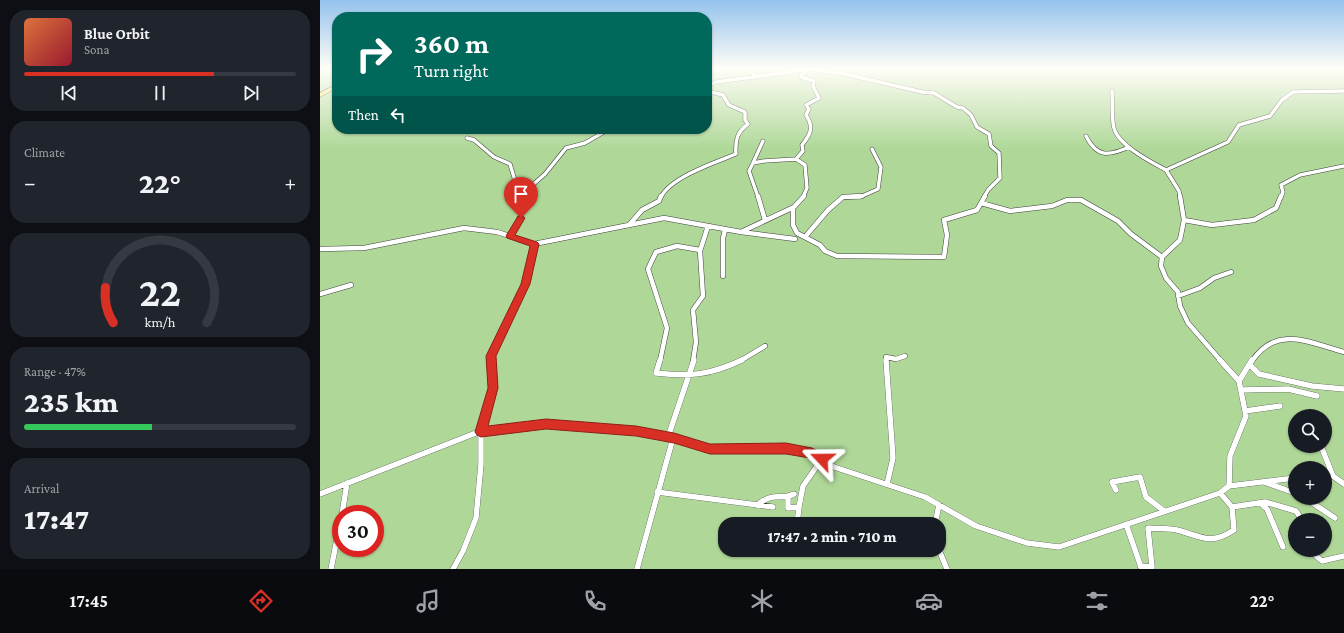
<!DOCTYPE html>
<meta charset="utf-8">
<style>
:root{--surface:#171b24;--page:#20242c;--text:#f1f3f6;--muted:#9ea1a6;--line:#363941;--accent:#d93025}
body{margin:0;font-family:"Crimson Pro",serif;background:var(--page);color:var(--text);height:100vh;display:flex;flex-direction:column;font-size:15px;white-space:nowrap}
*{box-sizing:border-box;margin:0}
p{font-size:13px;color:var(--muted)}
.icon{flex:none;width:22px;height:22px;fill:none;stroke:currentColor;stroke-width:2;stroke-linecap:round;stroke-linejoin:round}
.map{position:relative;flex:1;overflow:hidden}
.side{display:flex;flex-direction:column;gap:10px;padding:10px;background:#0d0f14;width:320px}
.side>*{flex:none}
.banner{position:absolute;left:12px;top:12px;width:380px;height:122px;border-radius:16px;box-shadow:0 1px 3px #0004;background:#00695c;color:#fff;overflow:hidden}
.tools{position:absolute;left:968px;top:409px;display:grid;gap:8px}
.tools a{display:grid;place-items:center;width:44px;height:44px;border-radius:50%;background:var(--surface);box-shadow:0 1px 3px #0004;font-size:20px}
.speed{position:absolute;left:12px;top:505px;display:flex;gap:8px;font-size:20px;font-weight:700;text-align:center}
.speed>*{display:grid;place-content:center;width:52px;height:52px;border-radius:50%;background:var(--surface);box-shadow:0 1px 3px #0004;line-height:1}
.speed .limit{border:6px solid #d22;background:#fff;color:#111}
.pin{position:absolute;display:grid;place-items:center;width:34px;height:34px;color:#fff;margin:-41px -17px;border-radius:50% 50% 50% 0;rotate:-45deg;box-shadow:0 0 4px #0007}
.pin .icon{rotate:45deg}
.me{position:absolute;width:44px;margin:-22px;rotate:293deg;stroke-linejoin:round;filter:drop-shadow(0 0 3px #0008)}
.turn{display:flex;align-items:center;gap:14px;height:84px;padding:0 16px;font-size:18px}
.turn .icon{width:52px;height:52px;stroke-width:2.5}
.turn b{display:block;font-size:28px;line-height:34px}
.then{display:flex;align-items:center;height:38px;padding:0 16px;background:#0003;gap:8px;font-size:15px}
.big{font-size:30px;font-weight:800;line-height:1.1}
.side .tile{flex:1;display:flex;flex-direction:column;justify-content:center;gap:6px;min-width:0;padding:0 14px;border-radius:16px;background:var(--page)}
.side .dial{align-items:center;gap:0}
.dial svg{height:104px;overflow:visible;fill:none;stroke:var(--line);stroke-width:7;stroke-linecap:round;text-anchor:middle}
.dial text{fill:var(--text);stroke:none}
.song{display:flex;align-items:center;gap:12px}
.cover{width:48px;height:48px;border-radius:6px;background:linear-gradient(135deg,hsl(20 70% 55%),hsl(350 70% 35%))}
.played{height:4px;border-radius:2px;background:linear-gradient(90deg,var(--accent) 70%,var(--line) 70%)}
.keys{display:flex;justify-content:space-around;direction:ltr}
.heat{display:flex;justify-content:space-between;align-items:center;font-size:22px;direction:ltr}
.charge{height:6px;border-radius:3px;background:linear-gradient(90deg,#34c759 47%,var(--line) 0)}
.trip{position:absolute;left:398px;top:517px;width:228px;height:40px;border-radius:16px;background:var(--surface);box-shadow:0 1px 3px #0004;font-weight:800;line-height:40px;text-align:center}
.menu{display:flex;height:64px;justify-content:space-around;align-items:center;background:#090b0e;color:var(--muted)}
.menu .icon{width:28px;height:28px}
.menu .active{color:var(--accent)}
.menu b{font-size:18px;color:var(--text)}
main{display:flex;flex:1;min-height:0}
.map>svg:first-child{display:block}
.forest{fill:#afd898;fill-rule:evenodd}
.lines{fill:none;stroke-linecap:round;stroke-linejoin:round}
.street-far2-casing{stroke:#404040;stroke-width:4.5}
.street-far1-casing{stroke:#404040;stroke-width:5.5}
.street-casing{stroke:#404040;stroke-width:6}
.primary-casing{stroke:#1e1e1e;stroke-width:1}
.street-far2{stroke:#fff;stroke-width:3.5}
.street-far1{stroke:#fff;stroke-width:4.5}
.street{stroke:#fff;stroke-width:5.5}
.primary{fill:#f5e068;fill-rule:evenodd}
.route{fill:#d93025;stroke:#8d1f18}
</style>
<main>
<section class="side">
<div class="tile">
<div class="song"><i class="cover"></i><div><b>Blue Orbit</b><p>Sona</p></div></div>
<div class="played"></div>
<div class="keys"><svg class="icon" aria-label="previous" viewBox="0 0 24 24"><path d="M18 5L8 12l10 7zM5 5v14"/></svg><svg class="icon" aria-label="pause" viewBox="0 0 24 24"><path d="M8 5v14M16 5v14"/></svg><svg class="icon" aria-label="next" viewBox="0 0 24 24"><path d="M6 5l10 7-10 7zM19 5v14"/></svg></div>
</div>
<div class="tile"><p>Climate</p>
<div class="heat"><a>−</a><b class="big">22°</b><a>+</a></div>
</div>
<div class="tile dial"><svg viewBox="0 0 100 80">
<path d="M14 69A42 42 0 1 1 86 69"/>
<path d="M14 69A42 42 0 0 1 8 42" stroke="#d93025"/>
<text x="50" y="56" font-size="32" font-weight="700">22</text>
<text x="50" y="72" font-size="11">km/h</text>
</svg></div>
<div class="tile"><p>Range · 47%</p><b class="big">235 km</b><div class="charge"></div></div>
<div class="tile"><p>Arrival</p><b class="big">17:47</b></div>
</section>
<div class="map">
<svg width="1024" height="569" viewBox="0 0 1024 569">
<rect width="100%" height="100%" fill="#fffdee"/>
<path class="forest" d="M 0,69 L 17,69 L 17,129 L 387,129 L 387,69 L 1024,69 L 1024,569 L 0,569 ZM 975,416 L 1005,416 L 1005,446 L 975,446 ZM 975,468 L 1005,468 L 1005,498 L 975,498 ZM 21,514 L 55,514 L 55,548 L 21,548 ZM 975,520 L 1005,520 L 1005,550 L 975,550 ZM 405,524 L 619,524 L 619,550 L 405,550 Z"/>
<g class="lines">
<defs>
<path id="street-far2" d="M 430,69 L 435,77
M 387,86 L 396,82 L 490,69 L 525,74 L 602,92 L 614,93 L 637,107 L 643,108 L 651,115 L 657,127 L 669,134 L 671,146 L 679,153 L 680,178 L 668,190 L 664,197
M 792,91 C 793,103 791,116 794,128 C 798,145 831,162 846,170
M 766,136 C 777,158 789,156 809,147
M 147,138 L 154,140 L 174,157 L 190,164 L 200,197
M 433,163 L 443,141
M 200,196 L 225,174 L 246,148 L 265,143 L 284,132 L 294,129
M 341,197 C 351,177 396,162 416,154 C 415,140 417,132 428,124 L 425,120 L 425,112 L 409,105 L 403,95 L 387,91
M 438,197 L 429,171 L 433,163 L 444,161 L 476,159
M 483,197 L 487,188 L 485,165 L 476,159 L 483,151 L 482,145 C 491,134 494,127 486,115 L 489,109 L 486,105 L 499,98 L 493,86 L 494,81 L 481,77 L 482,74 L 490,69
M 523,197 L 540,197 L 558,189 L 561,167 L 552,149
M 860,197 L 859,191 L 846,170 L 908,142 L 919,125 L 950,116 L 962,100 L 973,92 L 1024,91
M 961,197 L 963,192 L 961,185 L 980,175 L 1024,166"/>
<path id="street-far1" d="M 438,196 L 445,220
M 860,196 L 864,220 L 860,240 L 842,257 L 841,266 L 846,278 L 858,292 L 860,306 L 868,323 L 901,361
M 661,203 L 690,211 L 732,206 L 747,200 L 761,200 L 798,221 L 811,234 L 842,257
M 473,208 L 473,225 L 477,233 L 500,245 L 505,251 L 517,256 L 624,257 L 627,235 L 624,220 L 657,210 L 665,196
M 864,220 L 892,225 L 934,220 L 956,208 L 961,196
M 309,225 L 322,210 L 339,201 L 341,196
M 421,232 L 475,239
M 190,236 C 200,219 205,216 200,196
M 485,237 L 508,210 L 523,197 L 542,196
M 0,249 L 44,248 L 144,228 L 177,232 L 214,244 L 344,218 L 421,232 L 474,207 L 484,196
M 403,276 L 403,238 L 405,230
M 0,294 L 31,285
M 858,296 L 880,288 L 894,278 L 911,272
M 171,361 L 171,356 L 205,284 L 214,244
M 340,361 L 347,328 L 328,269 L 336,252 L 357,246 L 380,250
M 373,361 L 376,342 L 373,310 L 383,296 L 380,251 L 388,226
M 420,361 L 445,346
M 566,361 L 566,357 L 576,359 L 585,356
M 932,361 C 957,324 990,343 1024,352"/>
<path id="street" d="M 340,360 L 336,373 C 370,377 390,375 422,360
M 566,360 L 573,458 L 567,484
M 930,365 L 939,374 L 992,386 L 1024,389
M 919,381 L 932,360
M 921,390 L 968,389 L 997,396
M 925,411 L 960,406
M 348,437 L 374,360
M 1001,446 L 1013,476
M 1005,476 L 1013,476 L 1024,484
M 944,482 L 975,493
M 909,486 L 975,478
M 796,490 L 792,482 L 820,477 L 826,497 L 844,511
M 337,492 L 453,507
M 900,493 L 912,507 L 945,502 L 976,511 L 982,520
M 0,494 L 161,431 L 226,424 L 316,431 L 353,438 L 390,449 L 466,448 L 493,453 L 514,467 L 605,497 L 656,526 L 707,543 L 739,547 L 900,493 L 909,486 L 910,456 L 926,416 L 919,381 L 900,360
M 468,497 L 468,508 L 479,507 L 477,524
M 985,498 L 1015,518
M 940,503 L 947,509 L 963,547
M 437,505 C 454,491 460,501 474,494
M 479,507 L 483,486 L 502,459
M 22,514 L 27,483
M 615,524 L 619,505
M 806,524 L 821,567
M 619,550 L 627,569
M 989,550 L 1002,561 L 1024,556
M 820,566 L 832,567 L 828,528 C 838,529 847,528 857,530 C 881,536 890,546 914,530 L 912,507
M 11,569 L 21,519
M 133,569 L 143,551 L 156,518 L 161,464 L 161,431 L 173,388 L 171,360
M 317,569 L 353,438"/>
<path id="primary" d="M 15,85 L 17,85 L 17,88 L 0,97 L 0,93 Z"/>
</defs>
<use href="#street-far2" class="street-far2-casing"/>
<use href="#street-far1" class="street-far1-casing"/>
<use href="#street" class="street-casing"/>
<use href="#primary" class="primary-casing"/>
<use href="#street-far2" class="street-far2"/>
<use href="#street-far1" class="street-far1"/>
<use href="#street" class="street"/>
<use href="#primary" class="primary"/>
</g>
<linearGradient id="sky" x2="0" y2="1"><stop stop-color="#93c2ed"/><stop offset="0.46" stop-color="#fffef7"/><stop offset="1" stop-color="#fffef7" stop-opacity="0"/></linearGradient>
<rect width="1024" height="149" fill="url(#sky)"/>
<path class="route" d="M 201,215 L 205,218 L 195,235 L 217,242 L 219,244 L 210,284 L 176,356 L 178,388 L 168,426 L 226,419 L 316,426 L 354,433 L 390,444 L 466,443 L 492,448 L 506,455 L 508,459 L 506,463 L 502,465 L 490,458 L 466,454 L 390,454 L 354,443 L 316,436 L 226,429 L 161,437 L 157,435 L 155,432 L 168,388 L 166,356 L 201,284 L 210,246 L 187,238 L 186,236 L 198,216 Z"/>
</svg>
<div class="tools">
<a><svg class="icon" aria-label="search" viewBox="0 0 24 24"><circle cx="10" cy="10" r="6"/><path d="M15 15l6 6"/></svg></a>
<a>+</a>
<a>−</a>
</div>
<div class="speed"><div class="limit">30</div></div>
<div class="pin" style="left:201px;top:218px;background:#d93025"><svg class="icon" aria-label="arrive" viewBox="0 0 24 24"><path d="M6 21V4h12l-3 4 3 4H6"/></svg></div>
<svg class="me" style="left:502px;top:459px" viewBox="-20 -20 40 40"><path d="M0-17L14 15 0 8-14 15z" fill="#d93025" stroke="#fff" stroke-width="4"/></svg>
<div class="trip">17:47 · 2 min · 710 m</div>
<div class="banner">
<div class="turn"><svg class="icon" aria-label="right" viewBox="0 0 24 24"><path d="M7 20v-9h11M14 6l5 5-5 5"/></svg><div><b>360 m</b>Turn right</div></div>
<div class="then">Then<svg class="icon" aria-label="left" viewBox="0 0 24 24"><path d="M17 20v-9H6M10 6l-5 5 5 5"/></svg></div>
</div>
</div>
</main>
<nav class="menu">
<b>17:45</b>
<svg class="icon active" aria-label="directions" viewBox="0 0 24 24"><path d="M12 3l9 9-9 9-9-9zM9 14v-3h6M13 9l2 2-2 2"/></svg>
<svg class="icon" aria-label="music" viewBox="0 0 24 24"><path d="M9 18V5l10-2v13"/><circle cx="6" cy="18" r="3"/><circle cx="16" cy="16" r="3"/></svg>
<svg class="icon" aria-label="phone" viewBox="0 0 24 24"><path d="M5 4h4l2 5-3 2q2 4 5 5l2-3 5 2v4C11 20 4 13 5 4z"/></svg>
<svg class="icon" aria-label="climate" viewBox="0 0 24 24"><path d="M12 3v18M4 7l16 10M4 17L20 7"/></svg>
<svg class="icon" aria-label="car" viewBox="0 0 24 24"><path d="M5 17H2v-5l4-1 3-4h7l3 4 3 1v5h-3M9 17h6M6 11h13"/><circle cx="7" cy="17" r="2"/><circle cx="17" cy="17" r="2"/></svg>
<svg class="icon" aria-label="filters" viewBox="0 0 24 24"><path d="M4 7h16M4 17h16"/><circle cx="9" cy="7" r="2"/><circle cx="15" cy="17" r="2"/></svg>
<b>22°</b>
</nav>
